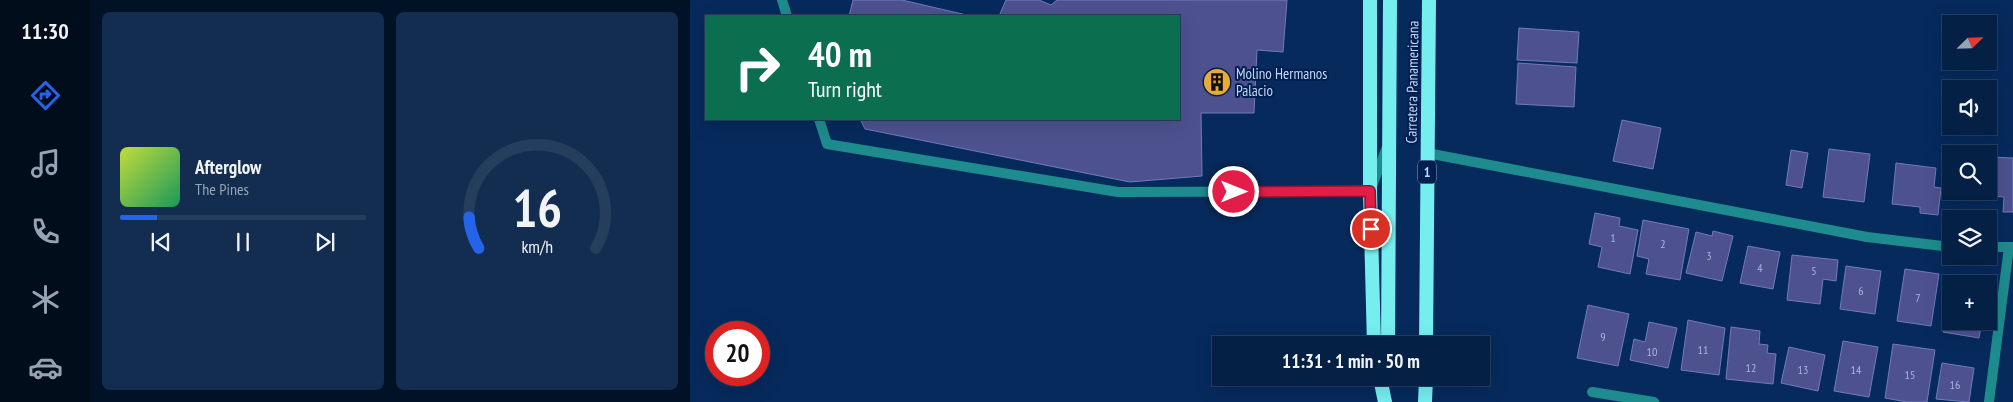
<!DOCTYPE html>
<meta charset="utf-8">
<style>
:root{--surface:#042045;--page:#122d50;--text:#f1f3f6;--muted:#97a3b3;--line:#253e5e;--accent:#2563eb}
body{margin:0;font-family:"PT Sans Narrow",sans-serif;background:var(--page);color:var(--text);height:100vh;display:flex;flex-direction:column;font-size:19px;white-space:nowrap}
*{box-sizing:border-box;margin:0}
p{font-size:16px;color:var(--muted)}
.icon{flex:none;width:28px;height:28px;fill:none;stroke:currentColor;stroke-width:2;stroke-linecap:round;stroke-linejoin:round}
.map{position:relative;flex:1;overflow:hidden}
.sheet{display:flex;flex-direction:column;gap:12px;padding:12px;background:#021226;width:600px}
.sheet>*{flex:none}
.hud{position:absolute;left:15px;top:15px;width:475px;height:105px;border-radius:0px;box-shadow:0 5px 20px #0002,0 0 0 1px var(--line);background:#0b6e4f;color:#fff;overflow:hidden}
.needle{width:32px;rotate:67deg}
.controls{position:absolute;left:1252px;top:15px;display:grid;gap:10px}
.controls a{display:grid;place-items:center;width:55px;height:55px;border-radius:0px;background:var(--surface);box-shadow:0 5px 20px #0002,0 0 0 1px var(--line);font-size:25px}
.speed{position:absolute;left:15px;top:321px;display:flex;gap:10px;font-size:25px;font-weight:700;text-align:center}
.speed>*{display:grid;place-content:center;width:65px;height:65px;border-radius:50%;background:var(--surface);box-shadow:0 5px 20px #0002,0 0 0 1px var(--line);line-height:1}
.speed .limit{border:8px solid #d22;background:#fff;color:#111}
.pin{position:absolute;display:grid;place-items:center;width:42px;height:42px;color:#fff;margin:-21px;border:2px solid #fff;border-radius:50%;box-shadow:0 1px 5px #0007}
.me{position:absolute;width:55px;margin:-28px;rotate:90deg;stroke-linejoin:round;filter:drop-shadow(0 0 4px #0008)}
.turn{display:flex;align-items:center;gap:18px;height:105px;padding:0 20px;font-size:22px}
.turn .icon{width:65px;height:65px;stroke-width:2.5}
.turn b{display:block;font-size:35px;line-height:42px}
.sheet .card{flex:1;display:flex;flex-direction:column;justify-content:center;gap:8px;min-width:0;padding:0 18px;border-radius:8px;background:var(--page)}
.sheet .dial{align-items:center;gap:0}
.dial svg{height:130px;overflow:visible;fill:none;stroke:var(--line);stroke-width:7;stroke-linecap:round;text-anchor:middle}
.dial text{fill:var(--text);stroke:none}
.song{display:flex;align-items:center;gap:15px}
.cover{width:60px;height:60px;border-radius:8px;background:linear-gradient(135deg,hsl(70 70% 55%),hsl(150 70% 35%))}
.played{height:5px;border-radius:2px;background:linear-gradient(90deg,var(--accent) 15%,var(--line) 15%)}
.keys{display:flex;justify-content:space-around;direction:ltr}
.sheet .tiles{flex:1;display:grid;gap:12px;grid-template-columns:repeat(2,1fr)}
.trip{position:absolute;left:522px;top:336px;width:278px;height:50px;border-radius:0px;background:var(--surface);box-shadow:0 5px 20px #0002,0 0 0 1px var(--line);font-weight:700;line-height:50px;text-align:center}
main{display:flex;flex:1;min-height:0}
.dock{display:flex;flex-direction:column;width:90px;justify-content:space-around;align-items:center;background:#020d1c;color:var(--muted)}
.dock .icon{width:35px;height:35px}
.dock .selected{color:var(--accent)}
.dock b{font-size:22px;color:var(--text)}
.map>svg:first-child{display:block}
.building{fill:#4d528f;stroke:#737abb}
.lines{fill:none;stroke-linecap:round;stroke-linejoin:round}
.service{stroke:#1e8c8f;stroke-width:10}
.minor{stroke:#1e8c8f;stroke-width:10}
.trunk{stroke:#76eef0;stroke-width:14}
.route-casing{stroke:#92132f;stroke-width:12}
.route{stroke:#e11d48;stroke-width:9}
.labels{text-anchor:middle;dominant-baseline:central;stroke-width:4;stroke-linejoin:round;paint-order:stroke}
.number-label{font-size:12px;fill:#a5b6dd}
.shield{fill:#001f50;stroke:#88a0c5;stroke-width:1}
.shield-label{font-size:14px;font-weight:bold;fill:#c2d7f7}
.poi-label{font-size:15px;fill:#c2d7f7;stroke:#001f50;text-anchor:start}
.street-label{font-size:15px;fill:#c2d7f7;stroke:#001f50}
</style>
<main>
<nav class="dock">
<b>11:30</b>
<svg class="icon selected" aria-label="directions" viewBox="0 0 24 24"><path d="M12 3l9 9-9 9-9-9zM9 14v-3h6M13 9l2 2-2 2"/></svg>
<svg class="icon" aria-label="music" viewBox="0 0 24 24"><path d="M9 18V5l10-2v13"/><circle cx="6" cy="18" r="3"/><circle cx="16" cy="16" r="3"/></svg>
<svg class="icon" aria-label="phone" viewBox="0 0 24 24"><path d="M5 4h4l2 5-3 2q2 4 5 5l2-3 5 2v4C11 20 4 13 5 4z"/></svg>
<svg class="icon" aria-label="climate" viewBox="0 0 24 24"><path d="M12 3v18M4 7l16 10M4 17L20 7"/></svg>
<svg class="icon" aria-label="car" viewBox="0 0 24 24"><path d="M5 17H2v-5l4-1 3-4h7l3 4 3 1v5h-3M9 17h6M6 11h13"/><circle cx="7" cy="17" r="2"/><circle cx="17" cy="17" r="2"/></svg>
</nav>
<section class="sheet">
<div class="tiles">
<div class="card">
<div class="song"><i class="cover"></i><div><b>Afterglow</b><p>The Pines</p></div></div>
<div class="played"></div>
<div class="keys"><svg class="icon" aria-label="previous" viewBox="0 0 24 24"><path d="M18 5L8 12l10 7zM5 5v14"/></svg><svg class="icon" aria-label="pause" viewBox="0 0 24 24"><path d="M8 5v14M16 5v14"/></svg><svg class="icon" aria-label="next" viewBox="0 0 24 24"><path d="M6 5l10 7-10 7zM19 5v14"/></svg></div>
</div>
<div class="card dial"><svg viewBox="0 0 100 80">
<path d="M14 69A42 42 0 1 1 86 69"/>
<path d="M14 69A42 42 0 0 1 8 50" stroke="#2563eb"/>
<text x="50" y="56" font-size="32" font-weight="700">16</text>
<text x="50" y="72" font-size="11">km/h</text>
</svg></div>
</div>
</section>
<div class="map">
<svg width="1323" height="402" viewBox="0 0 1323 402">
<rect width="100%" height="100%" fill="#062a5c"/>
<path class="building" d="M 163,0 L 212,0 L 281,16 L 159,16 Z
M 316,0 L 349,0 L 361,5 L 367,0 L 597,0 L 593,52 L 567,50 L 564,113 L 511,113 L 512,176 L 440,182 L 175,129 L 170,119 L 489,119 L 489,16 L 309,16 Z
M 829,28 L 889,32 L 887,63 L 827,60 Z
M 828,63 L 886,67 L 884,107 L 826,104 Z
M 932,120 L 971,128 L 963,169 L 923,161 Z
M 1139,149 L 1180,154 L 1174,202 L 1133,197 Z
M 1101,150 L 1118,153 L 1112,188 L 1096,185 Z
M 1301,157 L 1323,158 L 1323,212 L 1313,212 L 1314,197 L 1300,196 Z
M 1206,163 L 1246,168 L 1244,187 L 1251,188 L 1248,215 L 1230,213 L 1230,207 L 1202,204 Z
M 905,213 L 930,218 L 929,226 L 948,230 L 940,274 L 908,267 L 912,247 L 899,244 Z
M 953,220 L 999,229 L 990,280 L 956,274 L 959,259 L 947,256 Z
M 1023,231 L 1043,236 L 1032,281 L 996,273 L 1006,232 L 1022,236 Z
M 1058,246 L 1090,252 L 1083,289 L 1050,283 Z
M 1102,255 L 1148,260 L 1146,281 L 1133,279 L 1130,304 L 1097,300 Z
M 1156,266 L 1191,271 L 1185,314 L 1150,309 Z
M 1215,269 L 1249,274 L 1241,326 L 1207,321 Z
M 1260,293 L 1261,321 L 1292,321 L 1289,338 L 1253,332 Z
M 898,305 L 939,314 L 928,366 L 887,358 Z
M 998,320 L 1035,328 L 1029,375 L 991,370 Z
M 959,322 L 987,328 L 978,368 L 940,360 L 944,339 L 955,342 Z
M 1041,327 L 1070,331 L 1069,344 L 1078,345 L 1077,353 L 1086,354 L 1083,384 L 1036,379 Z
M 1153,341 L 1188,347 L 1179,397 L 1144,391 Z
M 1203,344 L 1245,350 L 1237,402 L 1217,402 L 1195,398 Z
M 1099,347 L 1135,355 L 1128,391 L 1091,383 Z
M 1252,363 L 1284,368 L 1279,402 L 1246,399 Z"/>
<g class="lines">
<path class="service" d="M 92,0 L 97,16
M 129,119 L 137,144 L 428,192 L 680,191 L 697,147"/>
<path class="minor" d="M 737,153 L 1177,237 L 1261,247
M 1299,247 L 1323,247
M 902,392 L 964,402
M 1299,402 L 1319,247"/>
<path class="trunk" d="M 680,0 L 680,191 L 684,345
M 698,345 L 700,0
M 736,345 L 739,0
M 690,378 L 695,402
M 735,402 L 736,378"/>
</g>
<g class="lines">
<defs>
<path id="route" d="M 544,192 L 680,191 L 681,229"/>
</defs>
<use href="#route" class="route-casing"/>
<use href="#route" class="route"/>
</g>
<defs>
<symbol id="building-disc" viewBox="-11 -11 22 22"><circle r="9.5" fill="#e9aa38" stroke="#001f50"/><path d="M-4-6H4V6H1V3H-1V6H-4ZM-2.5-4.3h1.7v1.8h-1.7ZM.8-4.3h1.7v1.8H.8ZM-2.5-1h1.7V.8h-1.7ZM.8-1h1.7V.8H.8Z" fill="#111"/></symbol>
</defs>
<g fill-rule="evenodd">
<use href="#building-disc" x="511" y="66" width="32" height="32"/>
</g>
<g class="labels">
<g class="number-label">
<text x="923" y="237">1</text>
<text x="973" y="243">2</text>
<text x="1019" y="255">3</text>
<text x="1070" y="267">4</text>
<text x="1124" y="270">5</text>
<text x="1171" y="290">6</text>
<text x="1228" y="297">7</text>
<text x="913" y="336">9</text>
<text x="1013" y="349">11</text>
<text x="962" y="351">10</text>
<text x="1061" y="367">12</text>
<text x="1113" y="369">13</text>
<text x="1166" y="369">14</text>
<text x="1220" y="374">15</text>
<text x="1265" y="384">16</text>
</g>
<rect class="shield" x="728" y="160.5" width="18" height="23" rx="4"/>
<g class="shield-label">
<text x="737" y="172">1</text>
</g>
<g class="poi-label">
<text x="546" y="73">Molino Hermanos<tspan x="546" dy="17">Palacio</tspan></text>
</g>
<g class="street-label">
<text transform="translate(722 82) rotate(-89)">Carretera Panamericana</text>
</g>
</g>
</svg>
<div class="controls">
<a><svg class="needle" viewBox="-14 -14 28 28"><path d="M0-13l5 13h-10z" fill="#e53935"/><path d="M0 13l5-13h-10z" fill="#97a3b3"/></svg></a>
<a><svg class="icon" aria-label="sound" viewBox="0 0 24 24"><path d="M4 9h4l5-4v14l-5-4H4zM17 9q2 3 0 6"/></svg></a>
<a><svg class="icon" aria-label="search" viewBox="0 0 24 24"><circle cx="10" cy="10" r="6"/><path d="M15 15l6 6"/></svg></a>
<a><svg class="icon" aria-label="layers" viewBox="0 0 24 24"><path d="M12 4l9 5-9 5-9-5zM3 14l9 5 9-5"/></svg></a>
<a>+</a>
</div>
<div class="speed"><div class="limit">20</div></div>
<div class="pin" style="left:681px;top:229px;background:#d93025"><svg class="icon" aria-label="arrive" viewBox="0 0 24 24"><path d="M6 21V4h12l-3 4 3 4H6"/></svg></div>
<svg class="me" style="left:544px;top:192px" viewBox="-20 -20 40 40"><circle r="17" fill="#e11d48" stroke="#fff" stroke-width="3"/><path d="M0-11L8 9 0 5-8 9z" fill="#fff"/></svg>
<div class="trip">11:31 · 1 min · 50 m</div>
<div class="hud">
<div class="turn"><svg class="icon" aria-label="right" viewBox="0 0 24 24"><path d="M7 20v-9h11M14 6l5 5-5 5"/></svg><div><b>40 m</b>Turn right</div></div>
</div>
</div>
</main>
